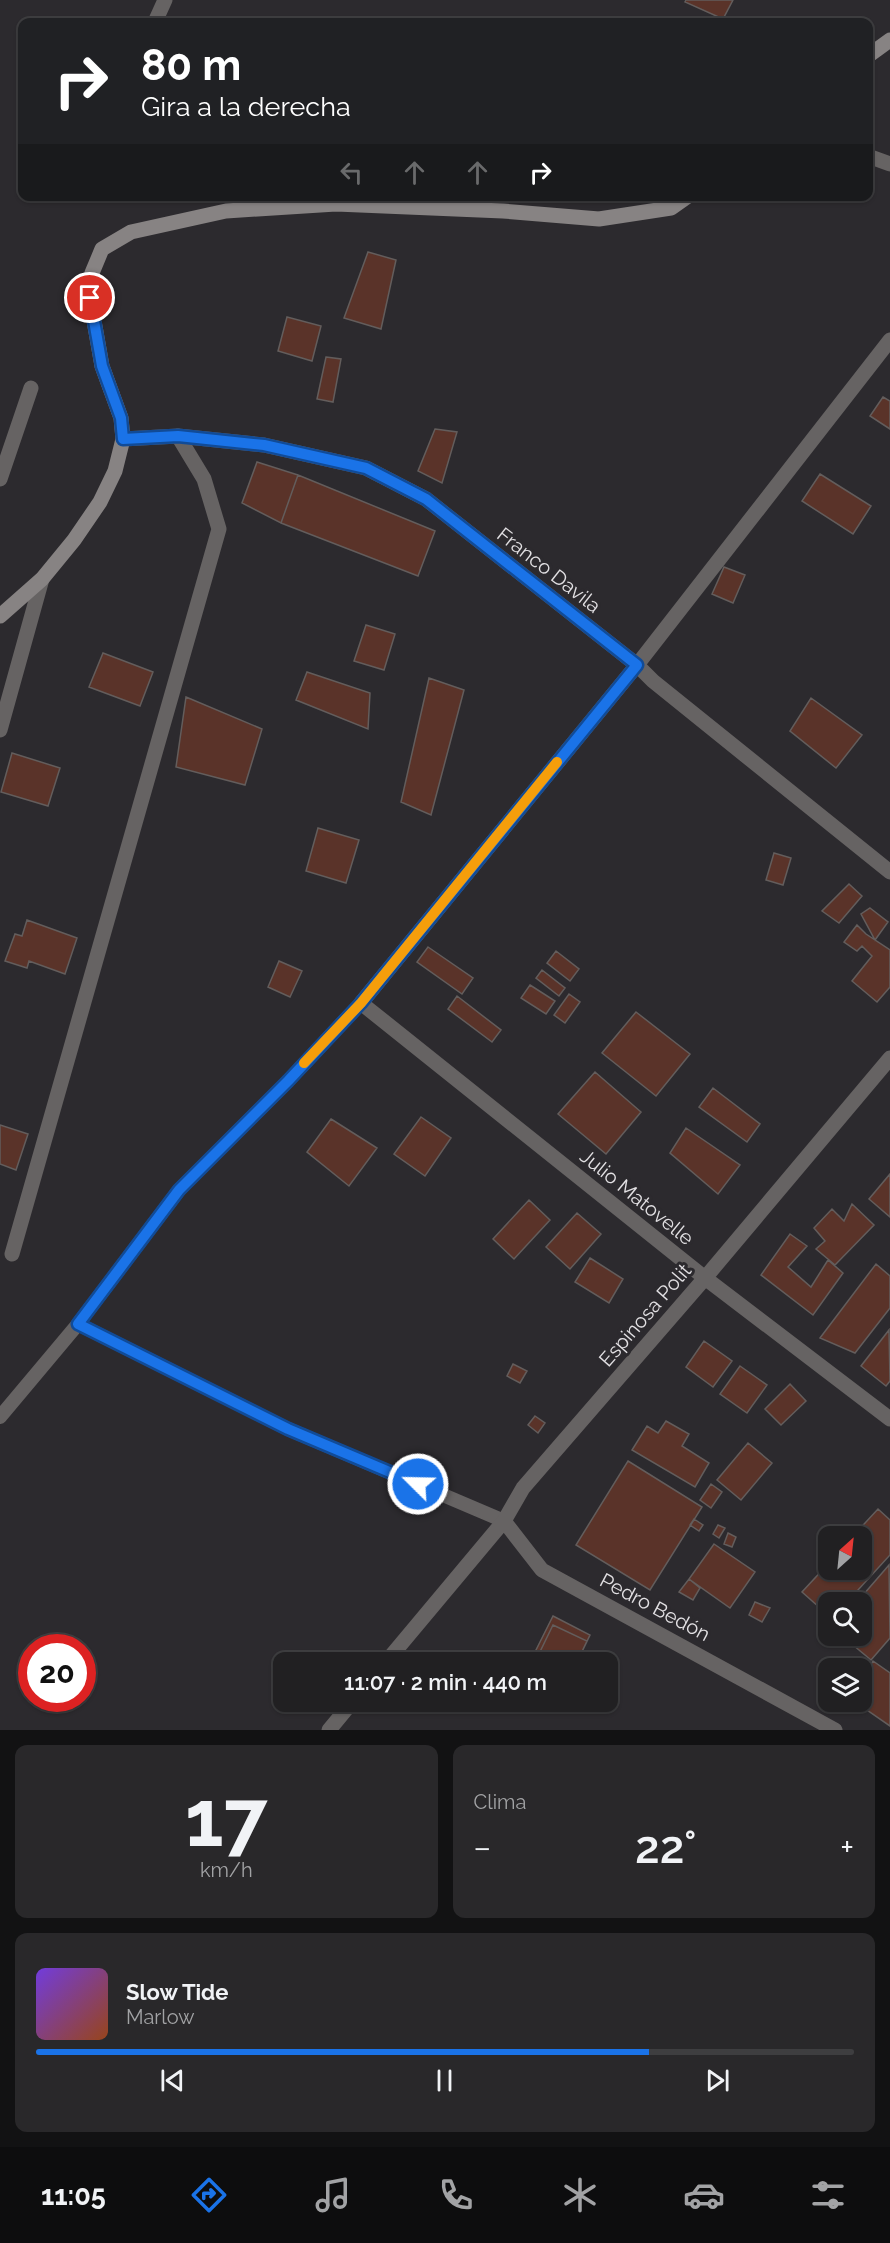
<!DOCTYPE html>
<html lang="es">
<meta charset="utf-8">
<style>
:root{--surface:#212022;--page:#29282a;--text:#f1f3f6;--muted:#a2a3a5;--line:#3e3e40;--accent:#1a73e8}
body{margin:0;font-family:Raleway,sans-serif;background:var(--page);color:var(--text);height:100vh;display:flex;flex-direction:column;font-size:22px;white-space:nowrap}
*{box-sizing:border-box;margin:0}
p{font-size:20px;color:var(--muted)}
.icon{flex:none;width:33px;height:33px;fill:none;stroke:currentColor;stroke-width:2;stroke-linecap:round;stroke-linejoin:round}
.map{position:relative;height:1730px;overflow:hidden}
.panel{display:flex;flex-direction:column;gap:15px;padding:15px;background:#121213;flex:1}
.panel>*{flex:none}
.hud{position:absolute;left:18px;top:18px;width:855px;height:183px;border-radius:12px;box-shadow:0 2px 4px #0004,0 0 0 2px var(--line);background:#202124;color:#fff;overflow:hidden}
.needle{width:39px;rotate:27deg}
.buttons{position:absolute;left:818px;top:1526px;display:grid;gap:12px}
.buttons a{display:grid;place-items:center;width:54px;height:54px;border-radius:12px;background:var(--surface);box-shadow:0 2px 4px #0004,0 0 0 2px var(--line);font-size:30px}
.speed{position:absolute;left:18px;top:1634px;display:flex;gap:12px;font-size:30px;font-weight:700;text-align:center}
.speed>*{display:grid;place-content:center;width:78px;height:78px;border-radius:50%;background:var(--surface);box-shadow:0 2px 4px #0004,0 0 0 2px var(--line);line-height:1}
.speed .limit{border:9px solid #d22;background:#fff;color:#111}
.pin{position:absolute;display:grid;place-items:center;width:51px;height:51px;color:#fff;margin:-26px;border:3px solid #fff;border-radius:50%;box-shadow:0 2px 6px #0007}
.me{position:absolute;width:66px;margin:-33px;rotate:293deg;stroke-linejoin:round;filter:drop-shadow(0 0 4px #0008)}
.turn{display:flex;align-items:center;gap:21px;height:126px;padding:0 24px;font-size:27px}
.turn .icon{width:78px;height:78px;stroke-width:2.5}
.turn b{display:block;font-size:42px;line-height:51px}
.lanes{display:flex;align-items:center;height:57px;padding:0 24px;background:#0003;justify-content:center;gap:30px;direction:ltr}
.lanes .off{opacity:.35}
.big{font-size:45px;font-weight:600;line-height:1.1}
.panel .widget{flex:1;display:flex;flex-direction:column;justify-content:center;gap:9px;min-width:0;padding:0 21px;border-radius:12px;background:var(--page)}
.panel .dial{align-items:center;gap:0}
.dial b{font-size:78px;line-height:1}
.song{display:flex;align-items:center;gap:18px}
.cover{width:72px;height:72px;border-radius:9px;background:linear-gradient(135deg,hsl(260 70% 55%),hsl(20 70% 35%))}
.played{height:6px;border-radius:3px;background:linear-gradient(90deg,var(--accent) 75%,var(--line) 75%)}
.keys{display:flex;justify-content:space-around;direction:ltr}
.heat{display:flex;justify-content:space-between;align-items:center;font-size:33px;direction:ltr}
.panel .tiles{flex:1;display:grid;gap:15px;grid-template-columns:1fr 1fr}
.widget:last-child{grid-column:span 2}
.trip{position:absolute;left:273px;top:1652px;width:345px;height:60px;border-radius:12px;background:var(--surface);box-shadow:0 2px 4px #0004,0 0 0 2px var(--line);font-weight:600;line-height:60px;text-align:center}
.tab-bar{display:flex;height:96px;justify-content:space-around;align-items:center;background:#0d0d0e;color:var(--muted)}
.tab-bar .icon{width:42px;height:42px}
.tab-bar .active{color:var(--accent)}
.tab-bar b{font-size:27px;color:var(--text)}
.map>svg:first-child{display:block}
.building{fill:#5a3329;stroke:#635d5c;stroke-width:1.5}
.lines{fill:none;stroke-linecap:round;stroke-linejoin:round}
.service{stroke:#666363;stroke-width:14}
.minor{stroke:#666363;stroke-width:15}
.tertiary{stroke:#666363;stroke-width:15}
.secondary{stroke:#878383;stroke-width:15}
.route-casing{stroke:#114b97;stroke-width:15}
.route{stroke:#1a73e8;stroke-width:10}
.slow{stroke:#f59e0b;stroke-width:10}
.labels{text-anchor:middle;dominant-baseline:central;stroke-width:6;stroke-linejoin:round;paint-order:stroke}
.street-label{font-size:20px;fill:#e2e0e3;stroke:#2c2a2e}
</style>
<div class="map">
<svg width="890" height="1730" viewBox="0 0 890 1730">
<rect width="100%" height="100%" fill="#2c2a2e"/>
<path class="building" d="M 686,0 L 733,0 L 723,19 L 685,2 Z
M 368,252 L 396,260 L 381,329 L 344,318 Z
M 287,317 L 321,326 L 312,361 L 278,351 Z
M 326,357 L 341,359 L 333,402 L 317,399 Z
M 883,397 L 890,401 L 890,429 L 870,416 Z
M 435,429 L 457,432 L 442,483 L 418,471 Z
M 257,462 L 298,475 L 281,523 L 242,503 Z
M 820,474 L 871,506 L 853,534 L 802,501 Z
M 298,475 L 435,531 L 418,576 L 281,523 Z
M 724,567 L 745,575 L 733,603 L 712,594 Z
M 366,625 L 395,634 L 384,670 L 354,661 Z
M 103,653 L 153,672 L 140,706 L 89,687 Z
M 307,672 L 370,693 L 368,729 L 296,700 Z
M 429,678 L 464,690 L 431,815 L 401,802 Z
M 186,697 L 262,729 L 245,785 L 176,767 Z
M 811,698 L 862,735 L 836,768 L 790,731 Z
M 12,753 L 60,768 L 48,806 L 1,792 Z
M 318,828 L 359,840 L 346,883 L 306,871 Z
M 774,853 L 791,858 L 783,885 L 766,880 Z
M 849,884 L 862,896 L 839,923 L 822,911 Z
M 870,908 L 888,922 L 875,940 L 861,914 Z
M 27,920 L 77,938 L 65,974 L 29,961 L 27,968 L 5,961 L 15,934 L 22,936 Z
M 857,925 L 866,934 L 890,950 L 890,987 L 877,1002 L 852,981 L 872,956 L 862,946 L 857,951 L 844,942 Z
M 428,947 L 473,978 L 462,994 L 417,962 Z
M 556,951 L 579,969 L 570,981 L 547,963 Z
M 279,961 L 302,971 L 290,997 L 268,987 Z
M 542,970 L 565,988 L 559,996 L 536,978 Z
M 530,985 L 555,1001 L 546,1014 L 521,998 Z
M 569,994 L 580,1002 L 565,1023 L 554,1015 Z
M 457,996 L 501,1030 L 492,1042 L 448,1009 Z
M 636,1012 L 690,1054 L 656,1096 L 602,1053 Z
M 595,1072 L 641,1112 L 606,1154 L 558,1114 Z
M 713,1088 L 760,1124 L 747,1142 L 699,1107 Z
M 421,1117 L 451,1138 L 425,1176 L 394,1154 Z
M 331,1119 L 377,1148 L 349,1186 L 307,1152 Z
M 0,1125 L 28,1134 L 16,1170 L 0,1164 Z
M 686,1128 L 740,1165 L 718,1194 L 670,1153 Z
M 890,1174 L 890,1217 L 869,1199 Z
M 529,1200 L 550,1220 L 514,1259 L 493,1239 Z
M 852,1204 L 874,1225 L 835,1265 L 816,1249 L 825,1241 L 814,1228 L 832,1209 L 844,1221 Z
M 577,1213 L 601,1234 L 570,1269 L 546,1247 Z
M 790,1234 L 807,1246 L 788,1267 L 811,1287 L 828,1260 L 843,1273 L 813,1315 L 761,1275 Z
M 590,1258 L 623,1279 L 609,1303 L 575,1282 Z
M 876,1264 L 890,1276 L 890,1308 L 855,1353 L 820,1338 Z
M 889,1330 L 890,1381 L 886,1386 L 861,1366 Z
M 704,1341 L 732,1361 L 713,1387 L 686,1367 Z
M 513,1364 L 527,1371 L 520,1383 L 507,1376 Z
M 740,1366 L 767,1385 L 747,1413 L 720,1394 Z
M 790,1384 L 806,1401 L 781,1425 L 765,1409 Z
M 535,1416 L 545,1423 L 538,1433 L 528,1425 Z
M 666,1421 L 689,1434 L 682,1446 L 709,1463 L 695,1487 L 632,1450 L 647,1426 L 658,1433 Z
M 748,1443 L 772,1463 L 741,1500 L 717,1480 Z
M 628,1461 L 702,1507 L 650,1590 L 576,1545 Z
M 711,1484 L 722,1492 L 711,1508 L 700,1500 Z
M 878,1509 L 890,1520 L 890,1555 L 847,1602 L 828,1602 L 828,1615 L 802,1592 L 828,1564 L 828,1569 L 861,1569 L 861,1536 L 853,1536 Z
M 694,1519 L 703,1525 L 699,1531 L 690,1525 Z
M 718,1525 L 725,1528 L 719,1538 L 713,1534 Z
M 728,1533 L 736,1537 L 732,1547 L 724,1544 Z
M 714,1544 L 755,1572 L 730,1608 L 689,1579 Z
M 889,1565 L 890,1638 L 871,1660 L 841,1635 L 861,1635 L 861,1602 L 857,1602 Z
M 689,1579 L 700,1588 L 693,1600 L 679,1592 Z
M 755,1602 L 770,1608 L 762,1622 L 749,1615 Z
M 553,1616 L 590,1635 L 577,1662 L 530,1662 Z
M 553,1625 L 587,1641 L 577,1662 L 535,1662 Z
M 873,1661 L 890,1673 L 890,1726 L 854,1701 L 861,1701 L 861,1679 Z"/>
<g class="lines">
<path class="service" d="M 78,1324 L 179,1190 L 288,1081 L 361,1003
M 0,1417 L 78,1324 L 288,1429 L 504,1521"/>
<path class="minor" d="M 155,22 L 165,0
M 868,156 L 890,164
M 890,340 L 637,665 L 361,1003 L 705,1278 L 890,1419
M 0,479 L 31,388
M 0,730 L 42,579
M 12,1254 L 219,529 L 204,479 L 178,436
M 386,1662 L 504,1521
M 329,1730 L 353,1701
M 835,1730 L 542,1570 L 504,1521 L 523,1488 L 705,1278 L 890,1058"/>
<path class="tertiary" d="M 123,439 L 178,436 L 264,445 L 366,468 L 426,499 L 637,665 L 653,681 L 890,872"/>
<path class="secondary" d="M 868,56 L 890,40
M 0,616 L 42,579 L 74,540 L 100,502 L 115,471 L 123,439 L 121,418 L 102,366 L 90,298 L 92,273 L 102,249 L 131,232 L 226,211 L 336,204 L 503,211 L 599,219 L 671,208 L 688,196"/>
</g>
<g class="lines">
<defs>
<path id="route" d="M 90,298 L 102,366 L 121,418 L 123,439 L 178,436 L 264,445 L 366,468 L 426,499 L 637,665 L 361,1003 L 288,1081 L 179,1190 L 78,1324 L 288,1429 L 418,1484"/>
</defs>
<use href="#route" class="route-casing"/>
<use href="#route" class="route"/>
<path class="slow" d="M 304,1063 L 361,1003 L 557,762"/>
</g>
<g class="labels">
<g class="street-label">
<text transform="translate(549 570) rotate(38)">Franco Davila</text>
<text transform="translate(637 1197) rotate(39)">Julio Matovelle</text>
<text transform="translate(645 1315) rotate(-49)">Espinosa Polit</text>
<text transform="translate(655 1607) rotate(28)">Pedro Bedón</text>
</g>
</g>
</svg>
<div class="buttons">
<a><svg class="needle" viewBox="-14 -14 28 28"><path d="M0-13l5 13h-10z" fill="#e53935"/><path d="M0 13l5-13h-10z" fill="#a2a3a5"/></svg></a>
<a><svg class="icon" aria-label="search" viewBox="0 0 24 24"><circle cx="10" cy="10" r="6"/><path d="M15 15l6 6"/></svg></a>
<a><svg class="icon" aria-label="layers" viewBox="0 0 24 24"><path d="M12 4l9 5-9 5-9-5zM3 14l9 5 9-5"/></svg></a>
</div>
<div class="speed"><div class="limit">20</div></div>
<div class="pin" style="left:90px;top:298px;background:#d93025"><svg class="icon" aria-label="arrive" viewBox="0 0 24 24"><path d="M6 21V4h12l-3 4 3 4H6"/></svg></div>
<svg class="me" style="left:418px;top:1484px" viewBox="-20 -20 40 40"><circle r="17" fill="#1a73e8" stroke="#fff" stroke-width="3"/><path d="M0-11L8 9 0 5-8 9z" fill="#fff"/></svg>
<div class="trip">11:07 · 2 min · 440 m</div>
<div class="hud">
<div class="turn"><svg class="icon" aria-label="right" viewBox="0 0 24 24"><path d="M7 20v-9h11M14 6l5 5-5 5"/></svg><div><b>80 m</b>Gira a la derecha</div></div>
<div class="lanes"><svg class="icon off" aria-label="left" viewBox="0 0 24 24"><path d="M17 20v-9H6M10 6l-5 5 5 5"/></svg><svg class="icon off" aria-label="ahead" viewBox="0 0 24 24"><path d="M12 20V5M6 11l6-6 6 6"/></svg><svg class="icon off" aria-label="ahead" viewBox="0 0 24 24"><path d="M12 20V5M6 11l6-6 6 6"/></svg><svg class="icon" aria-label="right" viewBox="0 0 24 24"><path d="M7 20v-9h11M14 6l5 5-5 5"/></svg></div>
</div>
</div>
<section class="panel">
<div class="tiles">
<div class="widget dial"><b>17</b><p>km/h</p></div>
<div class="widget"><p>Clima</p>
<div class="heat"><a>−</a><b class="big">22°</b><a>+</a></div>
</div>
<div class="widget">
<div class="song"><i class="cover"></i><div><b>Slow Tide</b><p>Marlow</p></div></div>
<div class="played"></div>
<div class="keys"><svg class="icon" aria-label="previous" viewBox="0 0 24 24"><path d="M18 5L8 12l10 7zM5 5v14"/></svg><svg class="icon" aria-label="pause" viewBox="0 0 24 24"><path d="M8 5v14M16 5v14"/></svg><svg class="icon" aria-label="next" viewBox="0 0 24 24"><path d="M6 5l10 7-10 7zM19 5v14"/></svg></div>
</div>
</div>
</section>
<nav class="tab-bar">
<b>11:05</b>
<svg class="icon active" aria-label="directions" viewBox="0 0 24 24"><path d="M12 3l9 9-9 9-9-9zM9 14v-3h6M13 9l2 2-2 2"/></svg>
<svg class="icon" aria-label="music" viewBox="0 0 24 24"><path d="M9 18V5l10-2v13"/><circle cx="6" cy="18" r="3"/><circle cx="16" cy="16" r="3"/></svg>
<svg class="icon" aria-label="phone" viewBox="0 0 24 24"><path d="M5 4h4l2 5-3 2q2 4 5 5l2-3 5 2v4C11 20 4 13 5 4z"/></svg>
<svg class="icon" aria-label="climate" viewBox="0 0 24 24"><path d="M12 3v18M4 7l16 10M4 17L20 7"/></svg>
<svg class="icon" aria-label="car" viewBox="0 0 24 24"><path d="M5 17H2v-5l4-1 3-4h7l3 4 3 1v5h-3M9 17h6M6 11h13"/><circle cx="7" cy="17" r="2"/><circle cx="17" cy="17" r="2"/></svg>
<svg class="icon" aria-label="filters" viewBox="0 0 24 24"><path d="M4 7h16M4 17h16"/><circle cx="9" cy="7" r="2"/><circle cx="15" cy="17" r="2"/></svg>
</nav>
